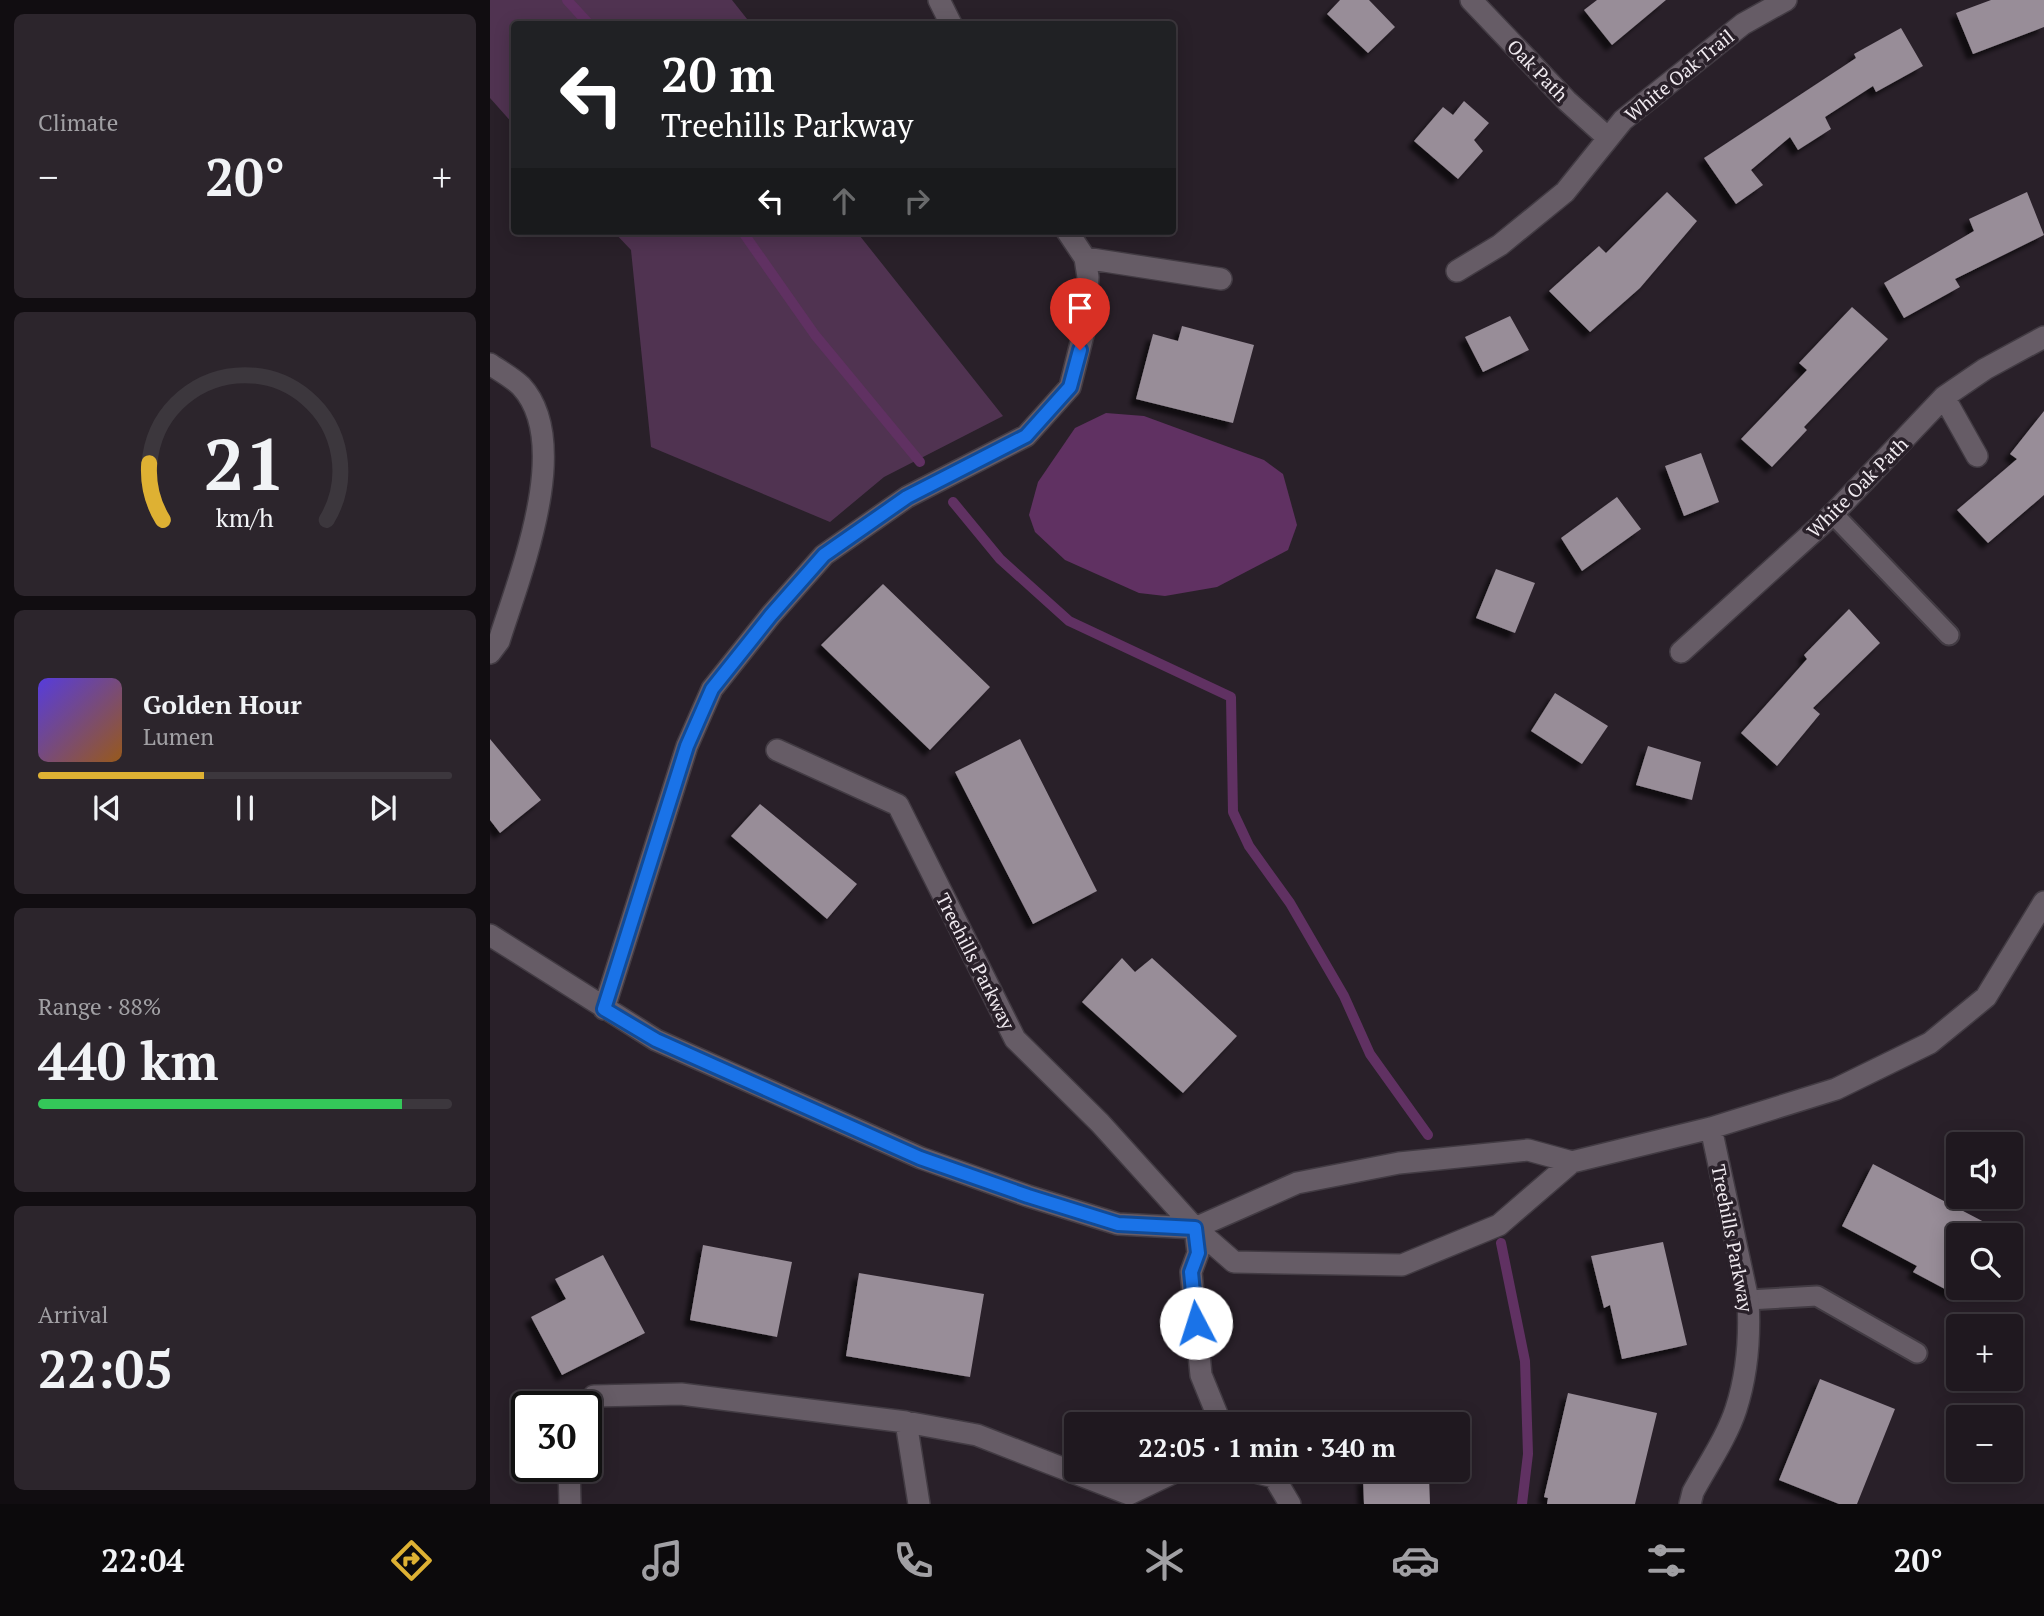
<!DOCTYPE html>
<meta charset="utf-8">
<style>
:root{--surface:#1f181f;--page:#2c252c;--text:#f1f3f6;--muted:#a1a0a4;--line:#3c373d;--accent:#deb133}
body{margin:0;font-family:"PT Serif",serif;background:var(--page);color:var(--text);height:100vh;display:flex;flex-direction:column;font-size:26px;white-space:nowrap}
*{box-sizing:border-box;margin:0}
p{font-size:23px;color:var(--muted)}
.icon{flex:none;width:38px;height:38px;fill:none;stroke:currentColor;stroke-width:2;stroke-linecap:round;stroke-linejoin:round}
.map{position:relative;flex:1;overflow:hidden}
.drawer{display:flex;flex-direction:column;gap:14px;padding:14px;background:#110d11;width:490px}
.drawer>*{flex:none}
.hud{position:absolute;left:21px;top:21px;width:665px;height:214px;border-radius:7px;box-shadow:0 4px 18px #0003,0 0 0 2px var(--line);background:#202124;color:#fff;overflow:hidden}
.controls{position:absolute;left:1456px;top:1132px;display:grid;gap:14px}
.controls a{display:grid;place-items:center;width:77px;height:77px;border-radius:7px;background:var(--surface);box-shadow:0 4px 18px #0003,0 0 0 2px var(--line);font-size:35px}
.speed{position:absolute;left:21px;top:1391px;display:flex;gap:14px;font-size:35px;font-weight:700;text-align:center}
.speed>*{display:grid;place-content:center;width:91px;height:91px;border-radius:50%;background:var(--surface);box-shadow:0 4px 18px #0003,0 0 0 2px var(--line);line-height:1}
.speed .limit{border:4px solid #111;border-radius:10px;background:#fff;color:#111}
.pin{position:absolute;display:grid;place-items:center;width:60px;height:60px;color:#fff;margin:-72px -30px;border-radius:50% 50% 50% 0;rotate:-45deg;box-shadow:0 0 7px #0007}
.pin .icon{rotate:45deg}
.me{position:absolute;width:77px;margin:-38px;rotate:355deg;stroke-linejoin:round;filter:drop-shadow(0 0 5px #0008)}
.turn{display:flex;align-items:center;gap:24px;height:147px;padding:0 35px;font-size:32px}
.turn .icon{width:91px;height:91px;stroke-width:2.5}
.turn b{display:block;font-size:49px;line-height:60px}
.lanes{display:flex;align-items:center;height:66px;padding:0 35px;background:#0003;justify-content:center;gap:35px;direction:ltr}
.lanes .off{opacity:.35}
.big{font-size:52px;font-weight:700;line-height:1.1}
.drawer .tile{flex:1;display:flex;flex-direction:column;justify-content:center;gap:10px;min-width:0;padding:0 24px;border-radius:10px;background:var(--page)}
.drawer .dial{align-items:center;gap:0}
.dial svg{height:182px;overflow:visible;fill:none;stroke:var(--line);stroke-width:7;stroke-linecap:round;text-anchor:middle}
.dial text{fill:var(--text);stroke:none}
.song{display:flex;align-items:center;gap:21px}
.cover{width:84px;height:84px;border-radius:10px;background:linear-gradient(135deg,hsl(250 70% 55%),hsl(30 70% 35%))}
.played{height:7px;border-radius:4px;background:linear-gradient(90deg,var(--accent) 40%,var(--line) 40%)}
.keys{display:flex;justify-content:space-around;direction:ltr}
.heat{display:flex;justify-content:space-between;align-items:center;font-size:38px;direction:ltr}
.charge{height:10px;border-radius:5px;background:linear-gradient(90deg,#34c759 88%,var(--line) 0)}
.trip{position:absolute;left:574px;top:1412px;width:406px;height:70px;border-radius:7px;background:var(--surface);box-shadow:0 4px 18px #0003,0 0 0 2px var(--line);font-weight:700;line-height:70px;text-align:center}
.tab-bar{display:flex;height:112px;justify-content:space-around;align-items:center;background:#0c0a0c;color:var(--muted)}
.tab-bar .icon{width:49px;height:49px}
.tab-bar .on{color:var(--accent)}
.tab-bar b{font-size:32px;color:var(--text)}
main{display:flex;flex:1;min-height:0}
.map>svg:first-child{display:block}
.green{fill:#503351}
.water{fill:#603162}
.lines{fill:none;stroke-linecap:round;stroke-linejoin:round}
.stream{stroke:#603162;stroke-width:10}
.building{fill:#988d98;filter:url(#shadow)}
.lane-casing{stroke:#423b43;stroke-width:23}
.street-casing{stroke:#423b43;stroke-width:24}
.lane{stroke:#665c66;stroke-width:19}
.street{stroke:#665c66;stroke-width:21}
.route-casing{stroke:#114b97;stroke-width:18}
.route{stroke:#1a73e8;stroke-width:12}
.labels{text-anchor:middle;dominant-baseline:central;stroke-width:7;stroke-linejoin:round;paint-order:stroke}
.street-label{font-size:19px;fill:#f0eaf0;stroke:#292029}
</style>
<main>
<section class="drawer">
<div class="tile"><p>Climate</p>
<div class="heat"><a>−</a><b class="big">20°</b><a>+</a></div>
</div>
<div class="tile dial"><svg viewBox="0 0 100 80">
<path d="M14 69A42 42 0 1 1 86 69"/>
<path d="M14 69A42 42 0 0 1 8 44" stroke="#deb133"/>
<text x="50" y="56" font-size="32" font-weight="700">21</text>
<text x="50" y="72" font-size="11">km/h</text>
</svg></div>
<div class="tile">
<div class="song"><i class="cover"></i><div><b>Golden Hour</b><p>Lumen</p></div></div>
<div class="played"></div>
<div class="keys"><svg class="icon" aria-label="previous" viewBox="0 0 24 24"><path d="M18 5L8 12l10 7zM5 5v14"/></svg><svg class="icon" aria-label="pause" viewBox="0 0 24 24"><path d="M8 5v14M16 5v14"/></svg><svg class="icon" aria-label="next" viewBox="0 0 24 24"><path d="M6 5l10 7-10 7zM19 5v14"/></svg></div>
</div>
<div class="tile"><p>Range · 88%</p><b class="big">440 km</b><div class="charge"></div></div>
<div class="tile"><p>Arrival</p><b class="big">22:05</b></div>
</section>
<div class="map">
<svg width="1554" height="1504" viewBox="0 0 1554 1504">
<defs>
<filter id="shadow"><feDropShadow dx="-6" dy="6" stdDeviation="2" flood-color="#0009"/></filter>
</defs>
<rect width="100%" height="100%" fill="#292029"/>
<path class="green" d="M 0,0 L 242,0 L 261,24 L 24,24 L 24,125 L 0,98 Z
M 123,231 L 366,231 L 513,416 L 394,477 L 340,522 L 161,447 L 141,250 Z"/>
<path class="water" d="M 616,413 L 654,416 L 774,460 L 793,474 L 807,525 L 798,550 L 727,587 L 675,596 L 649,593 L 575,560 L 545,532 L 539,515 L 548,482 L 585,428 Z"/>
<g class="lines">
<path class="stream" d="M 77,0 L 99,24
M 252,231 L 325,335 L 430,462
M 463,502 L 510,559 L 579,621 L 741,697 L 743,812 L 759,846 L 800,903 L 854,996 L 880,1054 L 938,1135
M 1011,1243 L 1035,1361 L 1038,1454 L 1032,1504"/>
</g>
<path class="building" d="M 850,0 L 879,0 L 905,27 L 878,53 L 837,14 Z
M 1107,0 L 1176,0 L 1122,45 L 1094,10 Z
M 1501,0 L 1554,0 L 1554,27 L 1483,54 L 1466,13 Z
M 1411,28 L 1433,66 L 1386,92 L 1383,86 L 1335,117 L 1341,129 L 1308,150 L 1300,137 L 1261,170 L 1273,185 L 1246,204 L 1214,158 L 1366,58 L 1364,54 Z
M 974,101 L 999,123 L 984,140 L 993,151 L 968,179 L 924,141 L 953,107 L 963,115 Z
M 1177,192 L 1207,221 L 1150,288 L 1100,332 L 1059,291 L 1109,246 L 1116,253 Z
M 1537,192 L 1554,235 L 1465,279 L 1470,287 L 1414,318 L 1394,283 L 1484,231 L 1479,219 Z
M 1362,307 L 1398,339 L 1314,427 L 1317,430 L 1282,467 L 1251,439 L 1317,370 L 1309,363 Z
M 1020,316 L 1039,350 L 993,372 L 975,337 Z
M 692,326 L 764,345 L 743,423 L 646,399 L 663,334 L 688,341 Z
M 1554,411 L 1554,495 L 1498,543 L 1467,510 L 1527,459 L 1520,454 Z
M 1211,453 L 1229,502 L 1194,516 L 1175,466 Z
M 1127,497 L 1151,529 L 1092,571 L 1071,538 Z
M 1006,569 L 1045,583 L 1025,633 L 986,618 Z
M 393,584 L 500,687 L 440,750 L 331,645 Z
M 1359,609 L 1390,643 L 1323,708 L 1330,714 L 1287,766 L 1251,733 L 1317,659 L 1314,655 Z
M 1065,693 L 1118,726 L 1092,764 L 1041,731 Z
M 0,739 L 51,800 L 10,833 L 0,820 Z
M 530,739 L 607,891 L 543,924 L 465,772 Z
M 1158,746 L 1211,762 L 1202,800 L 1146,785 Z
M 270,804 L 367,884 L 337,919 L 241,836 Z
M 632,958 L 645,972 L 662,958 L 747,1036 L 693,1093 L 592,1002 Z
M 1383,1164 L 1521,1236 L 1468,1236 L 1468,1296 L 1423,1272 L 1427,1266 L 1352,1226 Z
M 1173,1242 L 1197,1345 L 1132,1359 L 1120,1305 L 1114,1308 L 1101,1256 Z
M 213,1245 L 302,1262 L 287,1337 L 200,1320 Z
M 113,1255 L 155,1333 L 72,1375 L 41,1317 L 76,1299 L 65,1279 Z
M 369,1273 L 494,1294 L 480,1377 L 356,1356 Z
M 1330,1379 L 1405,1409 L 1367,1504 L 1349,1504 L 1289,1480 Z
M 1078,1393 L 1167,1413 L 1145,1504 L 1057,1504 L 1058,1498 L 1054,1497 Z
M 939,1476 L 940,1504 L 874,1504 L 873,1478 Z"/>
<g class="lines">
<defs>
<path id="lane" d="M 1343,514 L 1459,635
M 1258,1300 L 1327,1296 L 1427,1353"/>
<path id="street" d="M 449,0 L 461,24
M 981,0 L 1077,101 L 1118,138
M 577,231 L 595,258 L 731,279
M 967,271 L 1010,245 L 1075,192 L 1133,120 L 1253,24 L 1296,0
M 0,364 C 10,371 23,378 31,386 C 84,443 29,577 9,641 L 0,653
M 1454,397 L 1487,456
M 1191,652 L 1343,514 L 1454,397 L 1495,369 L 1554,337
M 287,750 L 408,805 L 525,1039 L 610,1123 L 705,1228 L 744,1262 L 912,1265 L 1009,1225 L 1082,1162 L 1221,1128 L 1346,1089 L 1440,1043 L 1496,997 L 1554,902
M 0,935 L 166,1040 L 431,1158 L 538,1196 L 628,1224 L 705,1228 L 807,1183 L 909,1163 L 1038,1150 L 1082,1162
M 114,1009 L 197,746 L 222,689 L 281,615 L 334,555 L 417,497 L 536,436 L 580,387 L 594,331 L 598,277 L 595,258
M 705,1228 L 708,1253 L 701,1272 L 711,1375 L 731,1424
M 96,1413 L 104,1396 L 191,1394 L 416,1422 L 487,1435 L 639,1494 L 689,1470
M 416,1422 L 429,1504
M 79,1466 L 80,1504
M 757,1470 L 784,1477 L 800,1504
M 1200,1504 L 1203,1492 C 1217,1466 1237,1437 1246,1409 C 1257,1375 1260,1335 1258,1300 L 1221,1128"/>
</defs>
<use href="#lane" class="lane-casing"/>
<use href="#street" class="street-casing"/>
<use href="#lane" class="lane"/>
<use href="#street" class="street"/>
</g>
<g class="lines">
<defs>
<path id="route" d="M 590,350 L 580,387 L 536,436 L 417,497 L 334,555 L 281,615 L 222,689 L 197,746 L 114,1009 L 166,1040 L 430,1158 L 538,1196 L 628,1224 L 705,1228 L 708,1253 L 701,1272 L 706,1323"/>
</defs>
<use href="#route" class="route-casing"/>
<use href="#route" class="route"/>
</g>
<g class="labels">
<g class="street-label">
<text transform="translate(1048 70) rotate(46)">Oak Path</text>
<text transform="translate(1189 75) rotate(-39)">White Oak Trail</text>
<text transform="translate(1367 487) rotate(-45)">White Oak Path</text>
<text transform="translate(486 961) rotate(63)">Treehills Parkway</text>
<text transform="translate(1243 1238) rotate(79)">Treehills Parkway</text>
</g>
</g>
</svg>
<div class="controls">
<a><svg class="icon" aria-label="sound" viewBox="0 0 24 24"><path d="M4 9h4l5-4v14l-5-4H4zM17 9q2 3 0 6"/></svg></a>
<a><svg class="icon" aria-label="search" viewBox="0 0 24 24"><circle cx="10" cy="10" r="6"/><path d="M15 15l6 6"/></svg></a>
<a>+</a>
<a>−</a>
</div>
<div class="speed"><div class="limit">30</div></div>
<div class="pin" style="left:590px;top:350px;background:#d93025"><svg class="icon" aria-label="arrive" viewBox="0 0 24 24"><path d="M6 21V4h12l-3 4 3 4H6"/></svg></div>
<svg class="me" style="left:706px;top:1323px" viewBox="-20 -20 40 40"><circle r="19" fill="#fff"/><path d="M0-13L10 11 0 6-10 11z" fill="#1a73e8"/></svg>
<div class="trip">22:05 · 1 min · 340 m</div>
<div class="hud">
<div class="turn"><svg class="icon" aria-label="left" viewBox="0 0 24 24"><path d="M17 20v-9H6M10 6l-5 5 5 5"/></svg><div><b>20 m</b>Treehills Parkway</div></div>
<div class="lanes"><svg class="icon" aria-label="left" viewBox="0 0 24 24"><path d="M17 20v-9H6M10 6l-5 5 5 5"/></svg><svg class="icon off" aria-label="ahead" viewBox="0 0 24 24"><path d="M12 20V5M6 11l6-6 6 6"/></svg><svg class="icon off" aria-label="right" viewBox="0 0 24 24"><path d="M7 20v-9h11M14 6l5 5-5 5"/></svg></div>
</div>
</div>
</main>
<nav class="tab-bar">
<b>22:04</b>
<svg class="icon on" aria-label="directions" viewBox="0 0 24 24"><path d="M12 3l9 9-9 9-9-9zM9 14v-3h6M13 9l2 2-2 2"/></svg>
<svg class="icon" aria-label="music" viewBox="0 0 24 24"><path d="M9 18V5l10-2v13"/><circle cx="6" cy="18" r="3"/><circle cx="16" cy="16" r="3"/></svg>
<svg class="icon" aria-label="phone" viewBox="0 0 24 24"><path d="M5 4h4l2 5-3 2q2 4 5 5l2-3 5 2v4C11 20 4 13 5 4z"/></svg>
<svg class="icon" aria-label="climate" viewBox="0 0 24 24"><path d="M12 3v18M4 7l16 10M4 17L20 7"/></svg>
<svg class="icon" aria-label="car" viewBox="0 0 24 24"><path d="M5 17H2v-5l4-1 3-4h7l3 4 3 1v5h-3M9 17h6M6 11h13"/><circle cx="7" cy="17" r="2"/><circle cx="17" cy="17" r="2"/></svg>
<svg class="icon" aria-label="filters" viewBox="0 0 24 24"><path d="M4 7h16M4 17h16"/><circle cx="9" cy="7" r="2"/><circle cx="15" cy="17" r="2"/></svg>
<b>20°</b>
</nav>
